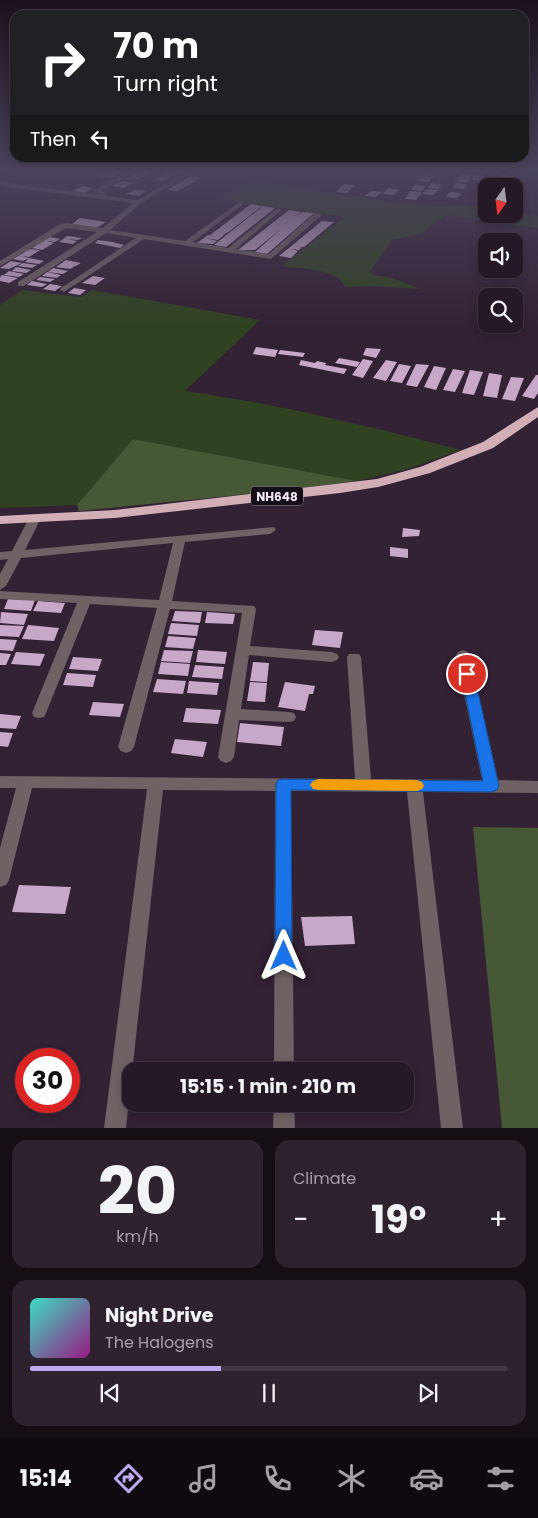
<!DOCTYPE html>
<meta charset="utf-8">
<style>
:root{--surface:#261927;--page:#2e222f;--text:#f1f3f6;--muted:#a4a0a7;--line:#423844;--accent:#c0a8f3}
body{margin:0;font-family:Poppins,sans-serif;background:var(--page);color:var(--text);height:100vh;display:flex;flex-direction:column;font-size:19px;white-space:nowrap}
*{box-sizing:border-box;margin:0}
p{font-size:16px;color:var(--muted)}
.icon{flex:none;width:28px;height:28px;fill:none;stroke:currentColor;stroke-width:2;stroke-linecap:round;stroke-linejoin:round}
.map{position:relative;height:1128px;overflow:hidden}
.side{display:flex;flex-direction:column;gap:12px;padding:12px;background:#150e15;flex:1}
.side>*{flex:none}
.banner{position:absolute;left:10px;top:10px;width:519px;height:152px;border-radius:15px;box-shadow:0 2px 8px #0003,0 0 0 1px var(--line);background:#202124;color:#fff;overflow:hidden}
.needle{width:32px;rotate:194deg}
.controls{position:absolute;left:478px;top:178px;display:grid;gap:10px}
.controls a{display:grid;place-items:center;width:45px;height:45px;border-radius:10px;background:var(--surface);box-shadow:0 2px 8px #0003,0 0 0 1px var(--line);font-size:25px}
.speed{position:absolute;left:15px;top:1048px;display:flex;gap:10px;font-size:25px;font-weight:700;text-align:center}
.speed>*{display:grid;place-content:center;width:65px;height:65px;border-radius:50%;background:var(--surface);box-shadow:0 2px 8px #0003,0 0 0 1px var(--line);line-height:1}
.speed .limit{border:8px solid #d22;background:#fff;color:#111}
.pin{position:absolute;display:grid;place-items:center;width:42px;height:42px;color:#fff;margin:-21px;border:2px solid #fff;border-radius:50%;box-shadow:0 1px 5px #0007}
.me{position:absolute;width:55px;margin:-28px;rotate:0deg;stroke-linejoin:round;filter:drop-shadow(0 0 4px #0008)}
.turn{display:flex;align-items:center;gap:18px;height:105px;padding:0 20px;font-size:22px}
.turn .icon{width:65px;height:65px;stroke-width:2.5}
.turn b{display:block;font-size:35px;line-height:42px}
.then{display:flex;align-items:center;height:48px;padding:0 20px;background:#0003;gap:10px;font-size:19px}
.big{font-size:38px;font-weight:700;line-height:1.1}
.side .widget{flex:1;display:flex;flex-direction:column;justify-content:center;gap:8px;min-width:0;padding:0 18px;border-radius:15px;background:var(--page)}
.side .dial{align-items:center;gap:0}
.dial b{font-size:65px;line-height:1}
.song{display:flex;align-items:center;gap:15px}
.cover{width:60px;height:60px;border-radius:8px;background:linear-gradient(135deg,hsl(170 70% 55%),hsl(310 70% 35%))}
.played{height:5px;border-radius:2px;background:linear-gradient(90deg,var(--accent) 40%,var(--line) 40%)}
.keys{display:flex;justify-content:space-around;direction:ltr}
.heat{display:flex;justify-content:space-between;align-items:center;font-size:28px;direction:ltr}
.side .tiles{flex:1;display:grid;gap:12px;grid-template-columns:1fr 1fr}
.widget:last-child{grid-column:span 2}
.trip{position:absolute;left:122px;top:1062px;width:292px;height:50px;border-radius:15px;background:var(--surface);box-shadow:0 2px 8px #0003,0 0 0 1px var(--line);font-weight:700;line-height:50px;text-align:center}
.dock{display:flex;height:80px;justify-content:space-around;align-items:center;background:#0f0a10;color:var(--muted)}
.dock .icon{width:35px;height:35px}
.dock .on{color:var(--accent)}
.dock b{font-size:22px;color:var(--text)}
.map>svg:first-child{display:block}
.green{fill:#314222}
.forest{fill:#465836}
.building{fill:#c7a8c8}
.lines{fill:none;stroke-linecap:round;stroke-linejoin:round}
.minor{fill:#6f6164;fill-rule:evenodd}
.highway{fill:#d2afb7;fill-rule:evenodd}
.route{fill:#1a73e8;stroke:#114b97}
.slow{fill:#f59e0b}
.labels{text-anchor:middle;dominant-baseline:central;stroke-width:5;stroke-linejoin:round;paint-order:stroke}
.shield{fill:#160e16;stroke:#b2a7b3;stroke-width:1}
.shield-label{font-size:12px;font-weight:bold;fill:#f5e9f6}
</style>
<div class="map">
<svg width="538" height="1128" viewBox="0 0 538 1128">
<rect width="100%" height="100%" fill="#332134"/>
<path class="green" d="M 258,180 C 312,191 366,199 421,205 C 443,207 464,205 486,208 L 486,214 L 514,212 L 538,216 L 538,228 L 445,215 L 421,234 L 392,240 L 370,272 L 373,275 L 389,277 L 421,289 L 372,286 L 345,287 C 337,268 300,269 282,266 L 345,217 L 220,199 Z
M 22,290 L 81,297 L 92,290 L 260,320 L 185,391 C 279,404 368,426 461,450 L 408,469 L 357,481 L 133,439 L 77,505 L 0,508 L 0,305 Z"/>
<path class="forest" d="M 133,439 L 357,481 L 259,493 L 79,511 L 77,505 Z
M 473,827 L 538,828 L 538,1128 L 502,1128 Z"/>
<path class="building" d="M 115,169 L 127,169 L 110,178 L 99,177 Z
M 180,169 L 186,169 L 164,181 L 153,180 L 171,170 L 179,171 Z
M 141,170 L 152,172 L 139,179 L 128,178 Z
M 462,174 L 473,175 L 467,183 L 457,182 Z
M 501,174 L 511,176 L 507,183 L 499,182 L 506,184 L 505,186 L 494,185 Z
M 431,175 L 435,175 L 429,182 L 418,181 L 422,176 L 429,177 Z
M 475,175 L 476,175 L 486,176 L 483,181 L 472,180 Z
M 191,176 L 202,178 L 177,191 L 167,190 Z
M 122,181 L 133,183 L 124,188 L 113,186 Z
M 431,183 L 442,184 L 438,189 L 428,188 Z
M 455,183 L 467,184 L 464,189 L 453,188 Z
M 344,184 L 355,185 L 349,190 L 341,189 L 349,191 L 347,193 L 336,192 Z
M 415,185 L 426,186 L 422,191 L 411,190 Z
M 82,186 L 93,188 L 84,193 L 73,191 Z
M 388,188 L 399,190 L 394,195 L 383,194 Z
M 427,189 L 438,190 L 433,195 L 422,194 Z
M 135,190 L 146,191 L 138,196 L 126,194 Z
M 371,191 L 372,191 L 382,192 L 376,197 L 365,196 Z
M 410,191 L 422,192 L 416,200 L 405,199 Z
M 450,192 L 461,193 L 457,198 L 446,197 Z
M 251,204 L 262,206 L 227,233 L 217,231 L 226,233 L 218,240 L 206,238 L 217,241 L 213,244 L 197,243 L 208,235 L 214,236 L 210,235 Z
M 263,206 L 275,208 L 226,247 L 214,245 Z
M 289,210 L 301,212 L 294,218 L 302,212 L 314,213 L 267,254 L 255,252 L 282,228 L 255,250 L 238,250 Z
M 80,218 L 106,222 L 96,228 L 72,224 Z
M 322,221 L 334,222 L 304,247 L 295,246 L 302,247 L 299,250 L 292,249 L 298,251 L 291,258 L 279,256 Z
M 67,236 L 68,236 L 82,238 L 78,240 L 67,239 L 77,241 L 73,244 L 59,242 Z
M 50,237 L 60,239 L 55,242 L 47,241 L 54,243 L 42,250 L 32,248 Z
M 98,240 L 113,242 L 124,245 L 120,248 L 95,243 Z
M 30,249 L 40,250 L 29,257 L 21,256 L 29,258 L 23,261 L 13,259 Z
M 29,258 L 44,261 L 39,264 L 25,262 Z
M 66,260 L 81,263 L 76,266 L 70,265 L 75,266 L 70,269 L 56,267 Z
M 11,261 L 22,263 L 9,269 L 0,268 Z
M 23,263 L 37,265 L 32,268 L 18,266 Z
M 16,267 L 31,270 L 26,273 L 12,271 Z
M 53,268 L 68,271 L 63,274 L 48,272 Z
M 9,271 L 24,274 L 19,277 L 4,275 Z
M 47,272 L 61,275 L 57,278 L 42,276 Z
M 2,275 L 18,278 L 9,283 L 0,281 L 0,277 Z
M 93,276 L 105,278 L 95,285 L 82,283 Z
M 40,277 L 55,279 L 50,282 L 36,280 Z
M 32,281 L 47,284 L 42,287 L 27,285 Z
M 50,284 L 62,286 L 55,291 L 43,289 Z
M 74,288 L 86,290 L 80,295 L 68,293 Z
M 256,347 L 278,350 L 275,357 L 253,354 Z
M 366,348 L 381,349 L 376,358 L 363,355 Z
M 280,350 L 305,353 L 303,357 L 278,354 Z
M 339,358 L 360,362 L 357,367 L 335,363 Z
M 363,359 L 373,361 L 363,378 L 352,375 Z
M 301,360 L 315,363 L 317,361 L 326,363 L 325,365 L 347,369 L 344,374 L 299,365 Z
M 386,360 L 397,362 L 386,381 L 373,378 Z
M 399,364 L 411,366 L 402,383 L 390,381 Z
M 416,364 L 429,365 L 417,387 L 406,385 Z
M 434,366 L 446,368 L 436,390 L 424,387 Z
M 453,369 L 465,371 L 455,392 L 443,390 Z
M 470,370 L 483,372 L 474,395 L 462,393 Z
M 489,373 L 502,375 L 497,398 L 483,396 Z
M 536,375 L 538,375 L 538,393 L 534,399 L 522,396 Z
M 511,377 L 524,378 L 515,401 L 502,399 Z
M 403,528 L 420,530 L 419,536 L 402,537 Z
M 390,547 L 408,549 L 408,558 L 390,556 Z
M 8,599 L 35,600 L 31,611 L 4,609 Z
M 38,601 L 65,603 L 61,613 L 33,611 Z
M 175,611 L 202,612 L 200,623 L 172,621 Z
M 1,612 L 28,614 L 24,625 L 0,623 Z
M 207,612 L 235,614 L 233,624 L 205,623 Z
M 171,623 L 199,625 L 197,636 L 168,634 Z
M 0,625 L 24,626 L 19,637 L 0,636 Z
M 28,625 L 59,628 L 54,641 L 22,639 Z
M 315,630 L 343,632 L 340,648 L 312,645 Z
M 168,636 L 196,638 L 193,649 L 165,647 Z
M 0,639 L 17,640 L 13,651 L 0,650 Z
M 164,650 L 193,651 L 190,663 L 161,661 Z
M 198,650 L 227,652 L 225,664 L 196,662 Z
M 16,652 L 45,654 L 40,666 L 11,664 Z
M 0,653 L 11,654 L 6,665 L 0,665 Z
M 73,657 L 102,659 L 98,671 L 69,669 Z
M 161,662 L 190,664 L 188,676 L 158,674 Z
M 253,662 L 269,663 L 267,682 L 250,681 Z
M 195,665 L 224,667 L 222,679 L 192,677 Z
M 67,673 L 96,675 L 93,687 L 63,685 Z
M 157,679 L 186,681 L 183,694 L 153,692 Z
M 189,681 L 219,683 L 217,695 L 187,693 Z
M 250,682 L 267,683 L 265,702 L 247,701 Z
M 285,682 L 315,686 L 313,694 L 309,694 L 305,711 L 278,707 Z
M 93,702 L 124,704 L 120,717 L 89,715 Z
M 186,708 L 221,710 L 218,724 L 183,722 Z
M 0,714 L 21,716 L 16,729 L 0,728 Z
M 240,723 L 284,727 L 281,746 L 237,742 Z
M 0,732 L 13,733 L 8,747 L 0,746 Z
M 175,739 L 207,742 L 203,757 L 171,753 Z
M 19,885 L 71,887 L 65,914 L 12,912 Z
M 352,916 L 355,944 L 305,946 L 301,917 Z"/>
<g class="lines">
<path class="minor" d="M 0,169 L 4,169 L 0,172 Z
M 130,169 L 138,169 L 102,191 L 107,193 L 106,196 L 138,200 L 191,169 L 199,169 L 141,203 L 110,230 L 185,241 L 241,201 L 243,202 L 243,204 L 193,242 L 228,248 L 278,208 L 280,209 L 280,211 L 236,249 L 269,254 L 315,213 L 322,215 L 271,259 L 144,239 L 64,292 L 60,290 L 61,288 L 136,238 L 106,233 L 24,286 L 18,286 L 18,282 L 97,232 L 66,228 L 0,266 L 0,261 L 60,224 L 67,223 L 103,228 L 133,203 L 0,186 L 0,182 L 102,195 L 93,191 Z
M 35,514 L 41,518 L 25,550 L 274,527 L 276,530 L 270,534 L 185,542 L 172,601 L 254,606 L 256,609 L 250,646 L 332,652 L 337,654 L 339,657 L 337,660 L 332,662 L 249,655 L 241,709 L 289,712 L 294,713 L 296,717 L 294,721 L 289,722 L 239,720 L 234,757 L 231,761 L 226,763 L 221,761 L 218,757 L 242,613 L 170,609 L 134,747 L 131,751 L 126,753 L 121,751 L 118,747 L 157,608 L 90,604 L 46,713 L 44,717 L 39,718 L 34,717 L 32,713 L 77,603 L 0,599 L 0,591 L 159,600 L 173,543 L 21,558 L 6,586 L 0,590 L 0,574 L 8,559 L 0,560 L 0,552 L 12,551 L 29,518 Z
M 463,650 L 468,652 L 470,655 L 498,780 L 538,781 L 538,793 L 423,792 L 463,1128 L 441,1128 L 407,792 L 291,791 L 294,1071 L 274,1071 L 275,791 L 163,790 L 126,1128 L 104,1128 L 147,789 L 32,788 L 9,880 L 6,885 L 0,887 L 0,848 L 16,788 L 0,788 L 0,776 L 355,779 L 347,657 L 349,654 L 359,654 L 361,657 L 371,779 L 482,780 L 456,655 L 458,652 Z
M 274,1104 L 294,1104 L 295,1128 L 273,1128 Z"/>
<path class="highway" d="M 538,407 L 538,417 L 493,448 L 430,473 L 378,487 L 340,493 L 115,518 L 0,524 L 0,516 L 115,510 L 377,479 L 420,467 L 483,442 Z"/>
</g>
<linearGradient id="sky" x2="0" y2="1"><stop stop-color="#1c121d"/><stop offset="0.52" stop-color="#4a435c"/><stop offset="1" stop-color="#4a435c" stop-opacity="0"/></linearGradient>
<rect width="538" height="327" fill="url(#sky)"/>
<path class="route" d="M 467,669 L 472,671 L 474,674 L 499,786 L 497,790 L 491,792 L 291,790 L 292,956 L 289,962 L 284,964 L 278,962 L 275,956 L 276,784 L 278,780 L 283,779 L 483,781 L 461,674 L 463,671 Z"/>
<path class="slow" d="M 318,779 L 417,780 L 422,782 L 424,786 L 422,789 L 417,791 L 318,790 L 313,789 L 310,785 L 313,781 Z"/>
<g class="labels">
<rect class="shield" x="251" y="486.5" width="52" height="19" rx="4"/>
<g class="shield-label">
<text x="277" y="496">NH648</text>
</g>
</g>
</svg>
<div class="controls">
<a><svg class="needle" viewBox="-14 -14 28 28"><path d="M0-13l5 13h-10z" fill="#e53935"/><path d="M0 13l5-13h-10z" fill="#a4a0a7"/></svg></a>
<a><svg class="icon" aria-label="sound" viewBox="0 0 24 24"><path d="M4 9h4l5-4v14l-5-4H4zM17 9q2 3 0 6"/></svg></a>
<a><svg class="icon" aria-label="search" viewBox="0 0 24 24"><circle cx="10" cy="10" r="6"/><path d="M15 15l6 6"/></svg></a>
</div>
<div class="speed"><div class="limit">30</div></div>
<div class="pin" style="left:467px;top:674px;background:#d93025"><svg class="icon" aria-label="arrive" viewBox="0 0 24 24"><path d="M6 21V4h12l-3 4 3 4H6"/></svg></div>
<svg class="me" style="left:284px;top:956px" viewBox="-20 -20 40 40"><path d="M0-17L14 15 0 8-14 15z" fill="#1a73e8" stroke="#fff" stroke-width="4"/></svg>
<div class="trip">15:15 · 1 min · 210 m</div>
<div class="banner">
<div class="turn"><svg class="icon" aria-label="right" viewBox="0 0 24 24"><path d="M7 20v-9h11M14 6l5 5-5 5"/></svg><div><b>70 m</b>Turn right</div></div>
<div class="then">Then<svg class="icon" aria-label="left" viewBox="0 0 24 24"><path d="M17 20v-9H6M10 6l-5 5 5 5"/></svg></div>
</div>
</div>
<section class="side">
<div class="tiles">
<div class="widget dial"><b>20</b><p>km/h</p></div>
<div class="widget"><p>Climate</p>
<div class="heat"><a>−</a><b class="big">19°</b><a>+</a></div>
</div>
<div class="widget">
<div class="song"><i class="cover"></i><div><b>Night Drive</b><p>The Halogens</p></div></div>
<div class="played"></div>
<div class="keys"><svg class="icon" aria-label="previous" viewBox="0 0 24 24"><path d="M18 5L8 12l10 7zM5 5v14"/></svg><svg class="icon" aria-label="pause" viewBox="0 0 24 24"><path d="M8 5v14M16 5v14"/></svg><svg class="icon" aria-label="next" viewBox="0 0 24 24"><path d="M6 5l10 7-10 7zM19 5v14"/></svg></div>
</div>
</div>
</section>
<nav class="dock">
<b>15:14</b>
<svg class="icon on" aria-label="directions" viewBox="0 0 24 24"><path d="M12 3l9 9-9 9-9-9zM9 14v-3h6M13 9l2 2-2 2"/></svg>
<svg class="icon" aria-label="music" viewBox="0 0 24 24"><path d="M9 18V5l10-2v13"/><circle cx="6" cy="18" r="3"/><circle cx="16" cy="16" r="3"/></svg>
<svg class="icon" aria-label="phone" viewBox="0 0 24 24"><path d="M5 4h4l2 5-3 2q2 4 5 5l2-3 5 2v4C11 20 4 13 5 4z"/></svg>
<svg class="icon" aria-label="climate" viewBox="0 0 24 24"><path d="M12 3v18M4 7l16 10M4 17L20 7"/></svg>
<svg class="icon" aria-label="car" viewBox="0 0 24 24"><path d="M5 17H2v-5l4-1 3-4h7l3 4 3 1v5h-3M9 17h6M6 11h13"/><circle cx="7" cy="17" r="2"/><circle cx="17" cy="17" r="2"/></svg>
<svg class="icon" aria-label="filters" viewBox="0 0 24 24"><path d="M4 7h16M4 17h16"/><circle cx="9" cy="7" r="2"/><circle cx="15" cy="17" r="2"/></svg>
</nav>
